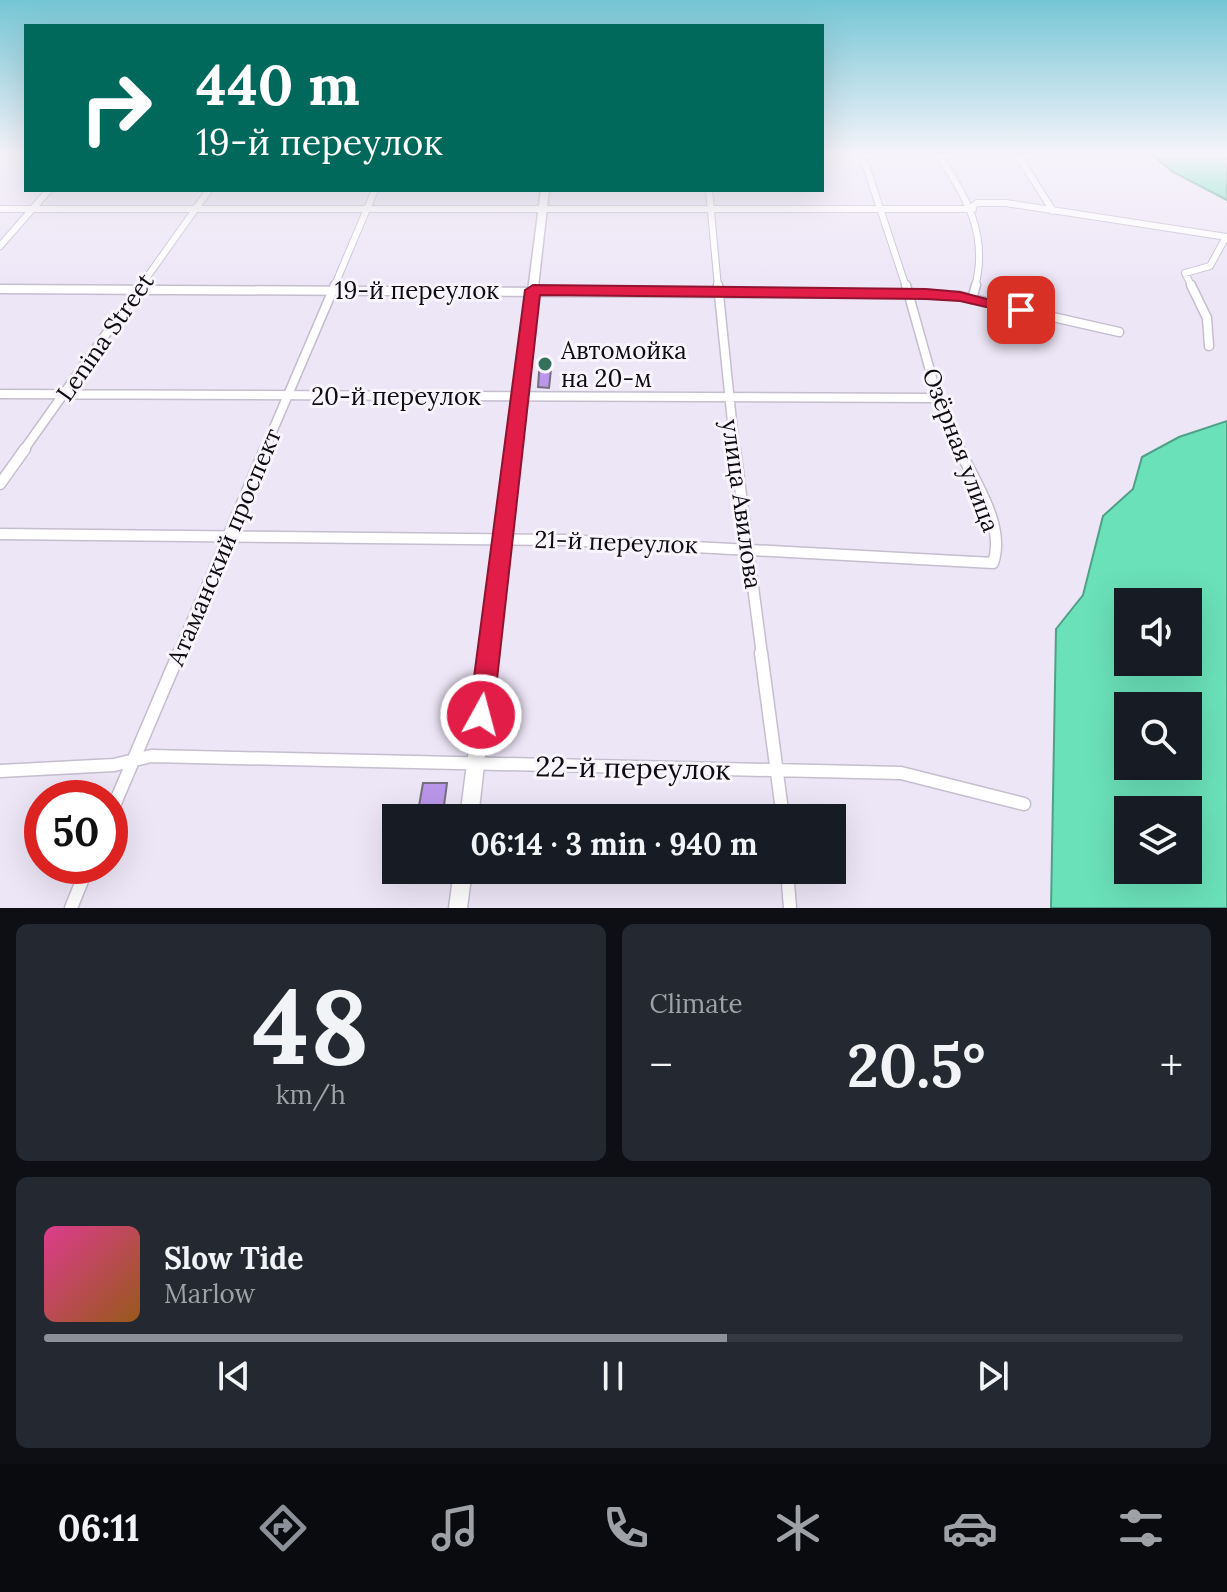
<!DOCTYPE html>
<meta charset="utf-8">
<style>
:root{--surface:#171b24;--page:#242831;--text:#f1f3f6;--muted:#9ea1a6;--line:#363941;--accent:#8c9099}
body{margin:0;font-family:Lora,serif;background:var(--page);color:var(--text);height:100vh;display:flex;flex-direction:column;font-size:30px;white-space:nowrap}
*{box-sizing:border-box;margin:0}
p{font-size:26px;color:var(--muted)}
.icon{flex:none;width:44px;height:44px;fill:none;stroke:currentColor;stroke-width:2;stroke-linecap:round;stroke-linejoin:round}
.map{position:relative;height:908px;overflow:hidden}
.panel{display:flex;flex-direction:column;gap:16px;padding:16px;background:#0d0f14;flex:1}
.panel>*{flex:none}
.hud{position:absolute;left:24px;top:24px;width:800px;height:168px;border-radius:0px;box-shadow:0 8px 32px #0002;background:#00695c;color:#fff;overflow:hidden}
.controls{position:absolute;left:1114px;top:588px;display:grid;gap:16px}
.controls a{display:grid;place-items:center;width:88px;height:88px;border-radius:0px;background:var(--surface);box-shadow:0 8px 32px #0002;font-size:40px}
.speed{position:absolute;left:24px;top:780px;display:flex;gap:16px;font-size:40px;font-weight:700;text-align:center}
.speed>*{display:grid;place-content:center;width:104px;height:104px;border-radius:50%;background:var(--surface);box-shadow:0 8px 32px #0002;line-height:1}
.speed .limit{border:12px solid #d22;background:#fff;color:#111}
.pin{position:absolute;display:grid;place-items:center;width:68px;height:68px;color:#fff;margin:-34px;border-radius:16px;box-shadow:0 4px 12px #0006}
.me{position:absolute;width:88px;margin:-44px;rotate:7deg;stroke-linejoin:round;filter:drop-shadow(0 0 6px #0008)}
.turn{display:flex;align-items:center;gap:28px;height:168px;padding:0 40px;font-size:36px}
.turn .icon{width:104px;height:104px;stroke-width:2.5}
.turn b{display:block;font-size:56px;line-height:68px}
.big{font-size:60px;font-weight:700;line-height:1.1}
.panel .tile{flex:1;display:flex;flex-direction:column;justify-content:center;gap:12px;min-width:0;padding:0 28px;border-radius:12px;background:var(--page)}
.panel .dial{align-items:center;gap:0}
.dial b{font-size:104px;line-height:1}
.song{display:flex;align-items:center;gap:24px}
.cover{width:96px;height:96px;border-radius:12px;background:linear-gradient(135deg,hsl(330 70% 55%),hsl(30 70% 35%))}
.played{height:8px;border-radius:4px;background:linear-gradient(90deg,var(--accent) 60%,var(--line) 60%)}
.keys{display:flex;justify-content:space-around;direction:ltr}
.heat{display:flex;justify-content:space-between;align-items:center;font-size:44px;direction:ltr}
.panel .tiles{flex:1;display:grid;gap:16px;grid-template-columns:1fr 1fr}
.tile:last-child{grid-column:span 2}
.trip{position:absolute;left:382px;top:804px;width:464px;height:80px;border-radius:0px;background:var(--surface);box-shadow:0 8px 32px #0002;font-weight:700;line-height:80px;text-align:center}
.tab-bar{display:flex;height:128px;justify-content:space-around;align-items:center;background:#090b0e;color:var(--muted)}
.tab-bar .icon{width:56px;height:56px}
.tab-bar .selected{color:var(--accent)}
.tab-bar b{font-size:36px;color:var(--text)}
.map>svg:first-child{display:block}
.water{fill:#6ae1b9;stroke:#4ea187;stroke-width:2;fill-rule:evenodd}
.building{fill:#bb97eb;stroke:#746e7d;stroke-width:2}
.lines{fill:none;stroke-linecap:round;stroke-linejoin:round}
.street-far3-casing{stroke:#c5becf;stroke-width:8}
.street-far2-casing{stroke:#c5becf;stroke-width:11}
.street-far1-casing{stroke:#c5becf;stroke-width:13}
.street-casing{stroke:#c5becf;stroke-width:15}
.secondary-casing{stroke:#c5becf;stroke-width:3}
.street-far3{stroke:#fff;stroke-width:6}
.street-far2{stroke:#fff;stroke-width:8}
.street-far1{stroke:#fff;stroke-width:10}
.street{stroke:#fff;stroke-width:12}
.secondary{fill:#fff;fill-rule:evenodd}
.route{fill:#e11d48;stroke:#92132f;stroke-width:2}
.poi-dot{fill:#34705b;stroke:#f8f5fc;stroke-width:3}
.labels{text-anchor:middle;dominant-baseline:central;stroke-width:6;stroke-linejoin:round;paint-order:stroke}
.street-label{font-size:24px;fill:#0e0b11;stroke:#f8f5fc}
.poi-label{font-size:24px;fill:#0e0b11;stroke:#f8f5fc;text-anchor:start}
.near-street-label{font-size:28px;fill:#0e0b11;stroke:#f8f5fc}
</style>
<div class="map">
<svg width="1227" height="908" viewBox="0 0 1227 908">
<rect width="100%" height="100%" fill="#ede6f7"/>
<path class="water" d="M 1151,154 L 1227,154 L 1227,200 L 1173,172 Z
M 1227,421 L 1227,908 L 1051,908 L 1056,629 L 1083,595 L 1103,516 L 1133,489 L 1142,457 L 1179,437 ZM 1128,602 L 1188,602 L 1188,662 L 1128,662 ZM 1128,706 L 1188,706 L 1188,766 L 1128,766 ZM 1128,810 L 1188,810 L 1188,870 L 1128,870 Z"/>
<path class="building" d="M 540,359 L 552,360 L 549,388 L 538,387 Z
M 423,783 L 447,783 L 444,806 L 419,806 Z"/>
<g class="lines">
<defs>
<path id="street-far3" d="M 862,154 L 906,287
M 938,154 C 966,197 989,234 975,287
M 1017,154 L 1053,211
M 709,190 L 718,287
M 972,207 L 977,203 L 1006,203 L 1227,237
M 0,209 L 973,209
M 0,246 L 49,190
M 140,287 L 209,190
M 334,287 L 375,190
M 1192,287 L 1185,273 L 1210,266 L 1226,237"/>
<path id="street-far2" d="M 718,285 L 735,451
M 906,285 L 943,417 L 960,451
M 1191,285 L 1207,318 L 1209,346
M 0,289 L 926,294 L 960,296 L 1119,332
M 972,299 L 976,285
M 0,394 L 937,398
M 23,451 L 141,285
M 264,451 L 335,285"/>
<path id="street-far1" d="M 735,449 L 762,655
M 0,484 L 25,449
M 0,534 L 564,540 L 993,563 C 1006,527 975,482 959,449
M 178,655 L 265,449"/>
<path id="street" d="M 761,653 L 783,818
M 0,771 L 114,765 L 151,756 L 901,773 L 1024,804
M 110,815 L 179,653
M 787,870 L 790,908
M 71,908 L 88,866"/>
<path id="secondary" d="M 541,190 L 549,190 L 478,818 L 460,818 Z
M 454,870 L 472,870 L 467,908 L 449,908 Z"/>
</defs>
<use href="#street-far3" class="street-far3-casing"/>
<use href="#street-far2" class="street-far2-casing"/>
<use href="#street-far1" class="street-far1-casing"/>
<use href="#street" class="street-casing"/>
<use href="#secondary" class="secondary-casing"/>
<use href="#street-far3" class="street-far3"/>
<use href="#street-far2" class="street-far2"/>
<use href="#street-far1" class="street-far1"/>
<use href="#street" class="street"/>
<use href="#secondary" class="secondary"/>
</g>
<linearGradient id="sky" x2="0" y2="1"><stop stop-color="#75c6d5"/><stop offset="0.55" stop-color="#f7f4fb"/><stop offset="1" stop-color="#f7f4fb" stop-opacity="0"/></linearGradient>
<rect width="1227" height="281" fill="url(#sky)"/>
<path class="route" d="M 533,285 L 926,289 L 960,292 L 1029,310 L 1021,315 L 960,301 L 926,299 L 540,295 L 493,715 L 489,724 L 481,727 L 473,724 L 469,715 L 525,290 Z"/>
<circle class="poi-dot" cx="545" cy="364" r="8"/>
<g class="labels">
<g class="street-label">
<text x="417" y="290">19-й переулок</text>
<text transform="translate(105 337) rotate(-55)">Lenina Street</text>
<text x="396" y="396">20-й переулок</text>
<text transform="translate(961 450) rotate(69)">Озёрная улица</text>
<text transform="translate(742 504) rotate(82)">улица Авилова</text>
<text transform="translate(616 542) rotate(2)">21-й переулок</text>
<text transform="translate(224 547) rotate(-67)">Атаманский проспект</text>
</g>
<g class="poi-label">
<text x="561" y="350">Автомойка<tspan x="561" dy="28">на 20-м</tspan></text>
</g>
<g class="near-street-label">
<text transform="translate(633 768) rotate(1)">22-й переулок</text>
</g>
</g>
</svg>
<div class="controls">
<a><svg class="icon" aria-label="sound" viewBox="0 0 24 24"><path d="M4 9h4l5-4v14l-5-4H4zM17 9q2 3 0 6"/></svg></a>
<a><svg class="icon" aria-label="search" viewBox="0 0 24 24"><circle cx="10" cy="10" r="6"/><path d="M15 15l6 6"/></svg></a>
<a><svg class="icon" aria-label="layers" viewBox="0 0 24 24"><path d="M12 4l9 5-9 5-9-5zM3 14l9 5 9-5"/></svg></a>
</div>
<div class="speed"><div class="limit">50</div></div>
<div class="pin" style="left:1021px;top:310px;background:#d93025"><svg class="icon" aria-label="arrive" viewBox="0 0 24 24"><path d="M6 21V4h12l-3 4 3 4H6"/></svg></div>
<svg class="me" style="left:481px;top:715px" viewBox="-20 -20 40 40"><circle r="17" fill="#e11d48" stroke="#fff" stroke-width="3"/><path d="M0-11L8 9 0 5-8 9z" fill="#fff"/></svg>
<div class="trip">06:14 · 3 min · 940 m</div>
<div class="hud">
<div class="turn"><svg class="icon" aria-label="right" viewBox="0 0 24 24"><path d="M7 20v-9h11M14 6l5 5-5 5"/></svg><div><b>440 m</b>19-й переулок</div></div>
</div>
</div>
<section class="panel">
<div class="tiles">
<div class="tile dial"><b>48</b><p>km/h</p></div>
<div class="tile"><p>Climate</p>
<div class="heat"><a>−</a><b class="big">20.5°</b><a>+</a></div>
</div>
<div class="tile">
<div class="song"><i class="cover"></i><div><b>Slow Tide</b><p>Marlow</p></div></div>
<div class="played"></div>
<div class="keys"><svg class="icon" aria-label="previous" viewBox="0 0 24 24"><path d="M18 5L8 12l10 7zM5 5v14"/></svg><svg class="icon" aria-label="pause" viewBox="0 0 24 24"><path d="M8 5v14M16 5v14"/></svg><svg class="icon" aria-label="next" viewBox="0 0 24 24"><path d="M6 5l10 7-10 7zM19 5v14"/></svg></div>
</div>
</div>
</section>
<nav class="tab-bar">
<b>06:11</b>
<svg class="icon selected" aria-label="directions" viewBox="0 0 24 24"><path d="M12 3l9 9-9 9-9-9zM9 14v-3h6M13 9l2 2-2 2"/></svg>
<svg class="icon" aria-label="music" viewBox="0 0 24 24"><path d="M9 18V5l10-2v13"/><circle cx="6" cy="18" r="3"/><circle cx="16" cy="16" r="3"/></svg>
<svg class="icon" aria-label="phone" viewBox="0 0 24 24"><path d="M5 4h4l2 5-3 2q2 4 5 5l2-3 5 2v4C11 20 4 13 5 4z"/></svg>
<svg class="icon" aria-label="climate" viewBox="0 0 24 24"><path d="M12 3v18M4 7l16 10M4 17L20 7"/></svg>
<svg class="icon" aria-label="car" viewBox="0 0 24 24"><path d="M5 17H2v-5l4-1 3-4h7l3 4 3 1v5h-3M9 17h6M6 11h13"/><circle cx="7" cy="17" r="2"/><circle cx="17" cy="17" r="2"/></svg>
<svg class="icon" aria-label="filters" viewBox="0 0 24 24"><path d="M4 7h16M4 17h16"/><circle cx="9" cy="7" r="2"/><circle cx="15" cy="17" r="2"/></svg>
</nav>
